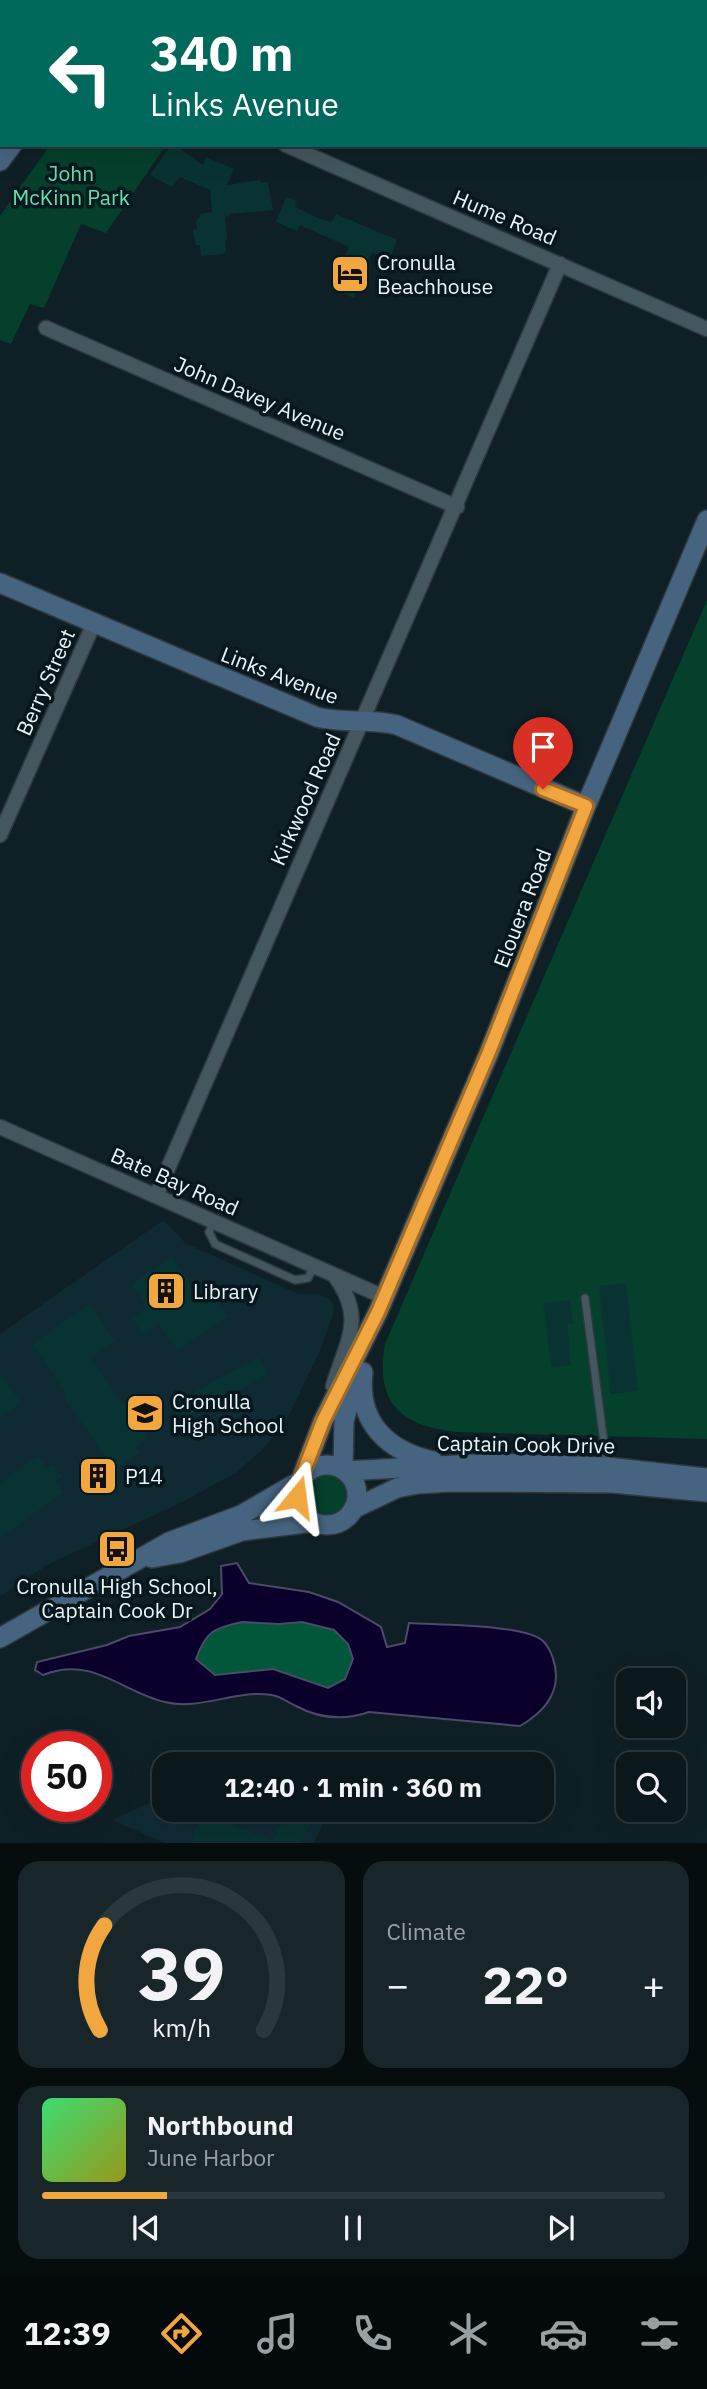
<!DOCTYPE html>
<meta charset="utf-8">
<style>
:root{--surface:#0a181c;--page:#182529;--text:#f1f3f6;--muted:#99a0a3;--line:#2a373b;--accent:#f1a640}
body{margin:0;font-family:"IBM Plex Sans",sans-serif;background:var(--page);color:var(--text);height:100vh;display:flex;flex-direction:column;font-size:26px;white-space:nowrap}
*{box-sizing:border-box;margin:0}
p{font-size:23px;color:var(--muted)}
.icon{flex:none;width:38px;height:38px;fill:none;stroke:currentColor;stroke-width:2;stroke-linecap:round;stroke-linejoin:round}
.map{position:relative;height:1843px;overflow:hidden}
.panel{display:flex;flex-direction:column;gap:18px;padding:18px;background:#060d0f;flex:1}
.panel>*{flex:none}
.top-card{position:absolute;left:0px;top:0px;width:707px;height:147px;box-shadow:0 7px 28px #0002,0 0 0 2px var(--line);background:#00695c;color:#fff;overflow:hidden}
.fabs{position:absolute;left:616px;top:1668px;display:grid;gap:14px}
.fabs a{display:grid;place-items:center;width:70px;height:70px;border-radius:14px;background:var(--surface);box-shadow:0 7px 28px #0002,0 0 0 2px var(--line);font-size:35px}
.speed{position:absolute;left:21px;top:1731px;display:flex;gap:14px;font-size:35px;font-weight:700;text-align:center}
.speed>*{display:grid;place-content:center;width:91px;height:91px;border-radius:50%;background:var(--surface);box-shadow:0 7px 28px #0002,0 0 0 2px var(--line);line-height:1}
.speed .limit{border:10px solid #d22;background:#fff;color:#111}
.pin{position:absolute;display:grid;place-items:center;width:60px;height:60px;color:#fff;margin:-72px -30px;border-radius:50% 50% 50% 0;rotate:-45deg;box-shadow:0 0 7px #0007}
.pin .icon{rotate:45deg}
.me{position:absolute;width:77px;margin:-38px;rotate:16deg;stroke-linejoin:round;filter:drop-shadow(0 0 5px #0008)}
.turn{display:flex;align-items:center;gap:24px;height:147px;padding:0 35px;font-size:32px}
.turn .icon{width:91px;height:91px;stroke-width:2.5}
.turn b{display:block;font-size:49px;line-height:60px}
.big{font-size:52px;font-weight:700;line-height:1.1}
.panel .widget{flex:1;display:flex;flex-direction:column;justify-content:center;gap:10px;min-width:0;padding:0 24px;border-radius:21px;background:var(--page)}
.panel .dial{align-items:center;gap:0}
.dial svg{height:182px;overflow:visible;fill:none;stroke:var(--line);stroke-width:7;stroke-linecap:round;text-anchor:middle}
.dial text{fill:var(--text);stroke:none}
.song{display:flex;align-items:center;gap:21px}
.cover{width:84px;height:84px;border-radius:10px;background:linear-gradient(135deg,hsl(140 70% 55%),hsl(60 70% 35%))}
.played{height:7px;border-radius:4px;background:linear-gradient(90deg,var(--accent) 20%,var(--line) 20%)}
.keys{display:flex;justify-content:space-around;direction:ltr}
.heat{display:flex;justify-content:space-between;align-items:center;font-size:38px;direction:ltr}
.panel .tiles{flex:1;display:grid;gap:18px;grid-template-columns:1fr 1fr}
.widget:last-child{grid-column:span 2}
.trip{position:absolute;left:152px;top:1752px;width:402px;height:70px;border-radius:21px;background:var(--surface);box-shadow:0 7px 28px #0002,0 0 0 2px var(--line);font-weight:700;line-height:70px;text-align:center}
.dock{display:flex;height:112px;justify-content:space-around;align-items:center;background:#040a0b;color:var(--muted)}
.dock .icon{width:49px;height:49px}
.dock .current{color:var(--accent)}
.dock b{font-size:32px;color:var(--text)}
.map>svg:first-child{display:block}
.built{fill:#102a34}
.green{fill:#04402b}
.forest{fill:#00573a}
.water{fill:#0a002b;stroke:#4d4a69;stroke-width:2;fill-rule:evenodd}
.building{fill:#093332}
.lines{fill:none;stroke-linecap:round;stroke-linejoin:round}
.lane-casing{stroke:#2f383e;stroke-width:10}
.street-casing{stroke:#2f383e;stroke-width:17}
.secondary-casing{stroke:#2f383e;stroke-width:22}
.lane{stroke:#44575f;stroke-width:7}
.street{stroke:#44575f;stroke-width:14}
.secondary{stroke:#46647f;stroke-width:19}
.route-casing{stroke:#9d6c2a;stroke-width:18}
.route{stroke:#f1a640;stroke-width:12}
.labels{text-anchor:middle;dominant-baseline:central;stroke-width:7;stroke-linejoin:round;paint-order:stroke}
.park-label{font-size:21px;fill:#60e3ac;stroke:#06171d}
.street-label{font-size:21px;fill:#eaf5fa;stroke:#06171d}
.poi-label{font-size:21px;fill:#eaf5fa;stroke:#06171d;text-anchor:start}
</style>
<div class="map">
<svg width="707" height="1843" viewBox="0 0 707 1843">
<rect width="100%" height="100%" fill="#0e2026"/>
<path class="built" d="M 162,1221 L 168,1224 L 185,1243 L 298,1294 L 317,1294 L 327,1297 L 333,1304 L 334,1312 L 319,1353 L 285,1423 L 264,1448 L 237,1472 L 180,1503 L 49,1564 L 0,1596 L 0,1334 Z
M 164,1796 L 164,1810 L 329,1810 L 314,1843 L 164,1843 L 113,1820 Z"/>
<path class="green" d="M 50,145 L 166,145 L 106,233 L 81,224 L 44,308 L 30,304 L 11,344 L 0,340 L 0,216 Z
M 707,600 L 707,1439 L 457,1432 C 400,1426 375,1403 385,1344 Z
M303 1496a22 22 0 1 1 44 0a22 22 0 1 1-44 0Z"/>
<path class="forest" d="M 242,1622 L 279,1624 L 302,1622 L 334,1630 L 348,1644 L 353,1660 L 345,1680 L 328,1688 L 273,1669 L 215,1675 L 196,1659 C 206,1631 213,1628 242,1622 Z"/>
<path class="water" d="M 237,1563 L 249,1583 L 309,1592 L 338,1602 L 381,1627 L 387,1647 L 405,1643 L 409,1623 C 437,1625 524,1624 543,1641 C 551,1649 556,1664 556,1676 C 556,1700 539,1715 520,1726 L 369,1712 C 343,1721 320,1719 296,1706 C 289,1703 280,1696 272,1695 C 236,1689 200,1711 165,1702 C 122,1692 92,1655 43,1675 L 35,1670 L 37,1662 L 107,1645 L 129,1636 L 180,1627 L 210,1609 L 222,1594 L 221,1566 ZM 242,1622 L 279,1624 L 302,1622 L 334,1630 L 348,1644 L 353,1659 L 345,1679 L 328,1688 L 273,1669 L 215,1675 L 196,1659 C 206,1631 214,1628 242,1622 Z"/>
<path class="building" d="M 171,145 L 175,145 L 203,165 L 206,157 L 234,169 L 227,185 L 260,180 L 261,183 L 268,182 L 273,210 L 229,214 L 229,216 L 225,217 L 227,240 L 225,241 L 226,251 L 223,254 L 201,256 L 200,245 L 196,245 L 193,230 L 197,229 L 196,221 L 200,217 L 200,214 L 212,212 L 210,190 L 180,177 L 172,187 L 150,175 Z
M 286,197 L 297,201 L 295,207 L 320,219 L 332,222 L 336,214 L 397,240 L 389,260 L 372,252 L 354,298 L 331,288 L 349,247 L 300,225 L 297,231 L 276,222 Z
M 172,1257 L 204,1302 L 213,1296 L 228,1316 L 178,1351 L 159,1324 L 143,1334 L 132,1318 L 148,1307 L 132,1285 Z
M 626,1283 L 638,1391 L 611,1394 L 599,1286 Z
M 570,1300 L 573,1324 L 567,1325 L 571,1365 L 551,1367 L 543,1303 Z
M 90,1304 L 115,1341 L 91,1358 L 147,1438 L 135,1447 L 140,1452 L 110,1472 L 114,1478 L 94,1492 L 81,1474 L 106,1457 L 63,1396 L 67,1394 L 32,1344 Z
M 258,1357 L 268,1374 L 185,1420 L 175,1403 Z
M 0,1372 L 21,1403 L 0,1417 Z
M 38,1456 L 47,1468 L 53,1464 L 62,1477 L 56,1481 L 64,1492 L 0,1538 L 0,1483 Z
M 287,1810 L 311,1820 L 302,1843 L 190,1843 L 203,1812 L 273,1841 Z"/>
<g class="lines">
<defs>
<path id="lane" d="M 214,1222 L 209,1232 L 215,1244 L 295,1280 L 308,1278 L 314,1266
M 585,1298 L 607,1466"/>
<path id="street" d="M 533,0 L 537,2
M 705,74 L 707,75
M 286,145 L 707,329
M 46,328 L 457,507
M 0,835 L 94,623
M 0,1127 L 384,1297
M 156,1196 L 560,264
M 333,1386 C 347,1340 366,1318 334,1275"/>
<path id="secondary" d="M 133,2 L 135,0
M 0,161 L 12,145
M 0,583 L 317,717 C 344,724 371,718 397,725 L 586,806
M 363,1372 C 357,1422 387,1451 433,1461
M297 1495a30 30 0 1 1 60 0a30 30 0 1 1-60 0Z
M 343,1470 L 344,1421 L 357,1376
M 345,1471 L 493,1463 L 607,1467 L 707,1478
M 301,1479 L 323,1421 L 378,1312 L 489,1053 L 586,806 L 707,520
M 353,1509 L 397,1488 L 418,1484 L 450,1482 L 612,1483 L 707,1492
M 152,1558 L 180,1553 L 242,1531 L 314,1522
M 0,1638 L 169,1542 L 241,1515 L 300,1481"/>
</defs>
<use href="#lane" class="lane-casing"/>
<use href="#street" class="street-casing"/>
<use href="#secondary" class="secondary-casing"/>
<use href="#lane" class="lane"/>
<use href="#street" class="street"/>
<use href="#secondary" class="secondary"/>
</g>
<g class="lines">
<defs>
<path id="route" d="M 297,1497 L 298,1486 L 323,1421 L 378,1312 L 489,1052 L 586,806 L 543,789"/>
</defs>
<use href="#route" class="route-casing"/>
<use href="#route" class="route"/>
</g>
<defs>
<symbol id="hotel-square" viewBox="-11 -11 22 22"><rect x="-9" y="-9" width="18" height="18" rx="4" fill="#f1a640" stroke="#06171d"/><path d="M-6-4.5h1.5V1H6V5H4.5V3h-9V5H-6ZM-4 0a1.8 1.8 0 1 1 3.6 0ZM.5 0V-2.5h3Q6-2.5 6 0Z" fill="#111"/></symbol>
<symbol id="building-square" viewBox="-11 -11 22 22"><rect x="-9" y="-9" width="18" height="18" rx="4" fill="#f1a640" stroke="#06171d"/><path d="M-4-6H4V6H1V3H-1V6H-4ZM-2.5-4.3h1.7v1.8h-1.7ZM.8-4.3h1.7v1.8H.8ZM-2.5-1h1.7V.8h-1.7ZM.8-1h1.7V.8H.8Z" fill="#111"/></symbol>
<symbol id="school-square" viewBox="-11 -11 22 22"><rect x="-9" y="-9" width="18" height="18" rx="4" fill="#f1a640" stroke="#06171d"/><path d="M0-5L7-2L0 1L-7-2ZM-4 1L0 2.5L4 1V4Q0 6-4 4Z" fill="#111"/></symbol>
<symbol id="bus-square" viewBox="-11 -11 22 22"><rect x="-9" y="-9" width="18" height="18" rx="4" fill="#f1a640" stroke="#06171d"/><path d="M-5-6H5V4H4V6H2V4H-2V6H-4V4H-5ZM-3.5-4V0h7V-4ZM-3.5 1.2v1.5H-2V1.2ZM2 1.2v1.5H3.5V1.2Z" fill="#111"/></symbol>
</defs>
<g fill-rule="evenodd">
<use href="#hotel-square" x="328" y="252" width="44" height="44"/>
<use href="#building-square" x="144" y="1269" width="44" height="44"/>
<use href="#school-square" x="123" y="1391" width="44" height="44"/>
<use href="#building-square" x="76" y="1454" width="44" height="44"/>
<use href="#bus-square" x="95" y="1527" width="44" height="44"/>
</g>
<g class="labels">
<g class="park-label">
<text x="71" y="173">John<tspan x="71" dy="24">McKinn Park</tspan></text>
</g>
<g class="street-label">
<text transform="translate(505 217) rotate(23)">Hume Road</text>
<text transform="translate(260 398) rotate(23)">John Davey Avenue</text>
<text transform="translate(280 675) rotate(21)">Links Avenue</text>
<text transform="translate(45 682) rotate(-66)">Berry Street</text>
<text transform="translate(305 799) rotate(-66)">Kirkwood Road</text>
<text transform="translate(522 908) rotate(-69)">Elouera Road</text>
<text transform="translate(175 1181) rotate(24)">Bate Bay Road</text>
<text transform="translate(526 1444) rotate(1)">Captain Cook Drive</text>
</g>
<g class="poi-label">
<text x="377" y="262">Cronulla<tspan x="377" dy="24">Beachhouse</tspan></text>
<text x="193" y="1291">Library</text>
<text x="172" y="1401">Cronulla<tspan x="172" dy="24">High School</tspan></text>
<text x="125" y="1476">P14</text>
<text x="117" y="1586" text-anchor="middle">Cronulla High School,<tspan x="117" dy="24">Captain Cook Dr</tspan></text>
</g>
</g>
</svg>
<div class="fabs">
<a><svg class="icon" aria-label="sound" viewBox="0 0 24 24"><path d="M4 9h4l5-4v14l-5-4H4zM17 9q2 3 0 6"/></svg></a>
<a><svg class="icon" aria-label="search" viewBox="0 0 24 24"><circle cx="10" cy="10" r="6"/><path d="M15 15l6 6"/></svg></a>
</div>
<div class="speed"><div class="limit">50</div></div>
<div class="pin" style="left:543px;top:789px;background:#d93025"><svg class="icon" aria-label="arrive" viewBox="0 0 24 24"><path d="M6 21V4h12l-3 4 3 4H6"/></svg></div>
<svg class="me" style="left:297px;top:1497px" viewBox="-20 -20 40 40"><path d="M0-17L14 15 0 8-14 15z" fill="#f1a640" stroke="#fff" stroke-width="4"/></svg>
<div class="trip">12:40 · 1 min · 360 m</div>
<div class="top-card">
<div class="turn"><svg class="icon" aria-label="left" viewBox="0 0 24 24"><path d="M17 20v-9H6M10 6l-5 5 5 5"/></svg><div><b>340 m</b>Links Avenue</div></div>
</div>
</div>
<section class="panel">
<div class="tiles">
<div class="widget dial"><svg viewBox="0 0 100 80">
<path d="M14 69A42 42 0 1 1 86 69"/>
<path d="M14 69A42 42 0 0 1 16 23" stroke="#f1a640"/>
<text x="50" y="56" font-size="32" font-weight="700">39</text>
<text x="50" y="72" font-size="11">km/h</text>
</svg></div>
<div class="widget"><p>Climate</p>
<div class="heat"><a>−</a><b class="big">22°</b><a>+</a></div>
</div>
<div class="widget">
<div class="song"><i class="cover"></i><div><b>Northbound</b><p>June Harbor</p></div></div>
<div class="played"></div>
<div class="keys"><svg class="icon" aria-label="previous" viewBox="0 0 24 24"><path d="M18 5L8 12l10 7zM5 5v14"/></svg><svg class="icon" aria-label="pause" viewBox="0 0 24 24"><path d="M8 5v14M16 5v14"/></svg><svg class="icon" aria-label="next" viewBox="0 0 24 24"><path d="M6 5l10 7-10 7zM19 5v14"/></svg></div>
</div>
</div>
</section>
<nav class="dock">
<b>12:39</b>
<svg class="icon current" aria-label="directions" viewBox="0 0 24 24"><path d="M12 3l9 9-9 9-9-9zM9 14v-3h6M13 9l2 2-2 2"/></svg>
<svg class="icon" aria-label="music" viewBox="0 0 24 24"><path d="M9 18V5l10-2v13"/><circle cx="6" cy="18" r="3"/><circle cx="16" cy="16" r="3"/></svg>
<svg class="icon" aria-label="phone" viewBox="0 0 24 24"><path d="M5 4h4l2 5-3 2q2 4 5 5l2-3 5 2v4C11 20 4 13 5 4z"/></svg>
<svg class="icon" aria-label="climate" viewBox="0 0 24 24"><path d="M12 3v18M4 7l16 10M4 17L20 7"/></svg>
<svg class="icon" aria-label="car" viewBox="0 0 24 24"><path d="M5 17H2v-5l4-1 3-4h7l3 4 3 1v5h-3M9 17h6M6 11h13"/><circle cx="7" cy="17" r="2"/><circle cx="17" cy="17" r="2"/></svg>
<svg class="icon" aria-label="filters" viewBox="0 0 24 24"><path d="M4 7h16M4 17h16"/><circle cx="9" cy="7" r="2"/><circle cx="15" cy="17" r="2"/></svg>
</nav>
